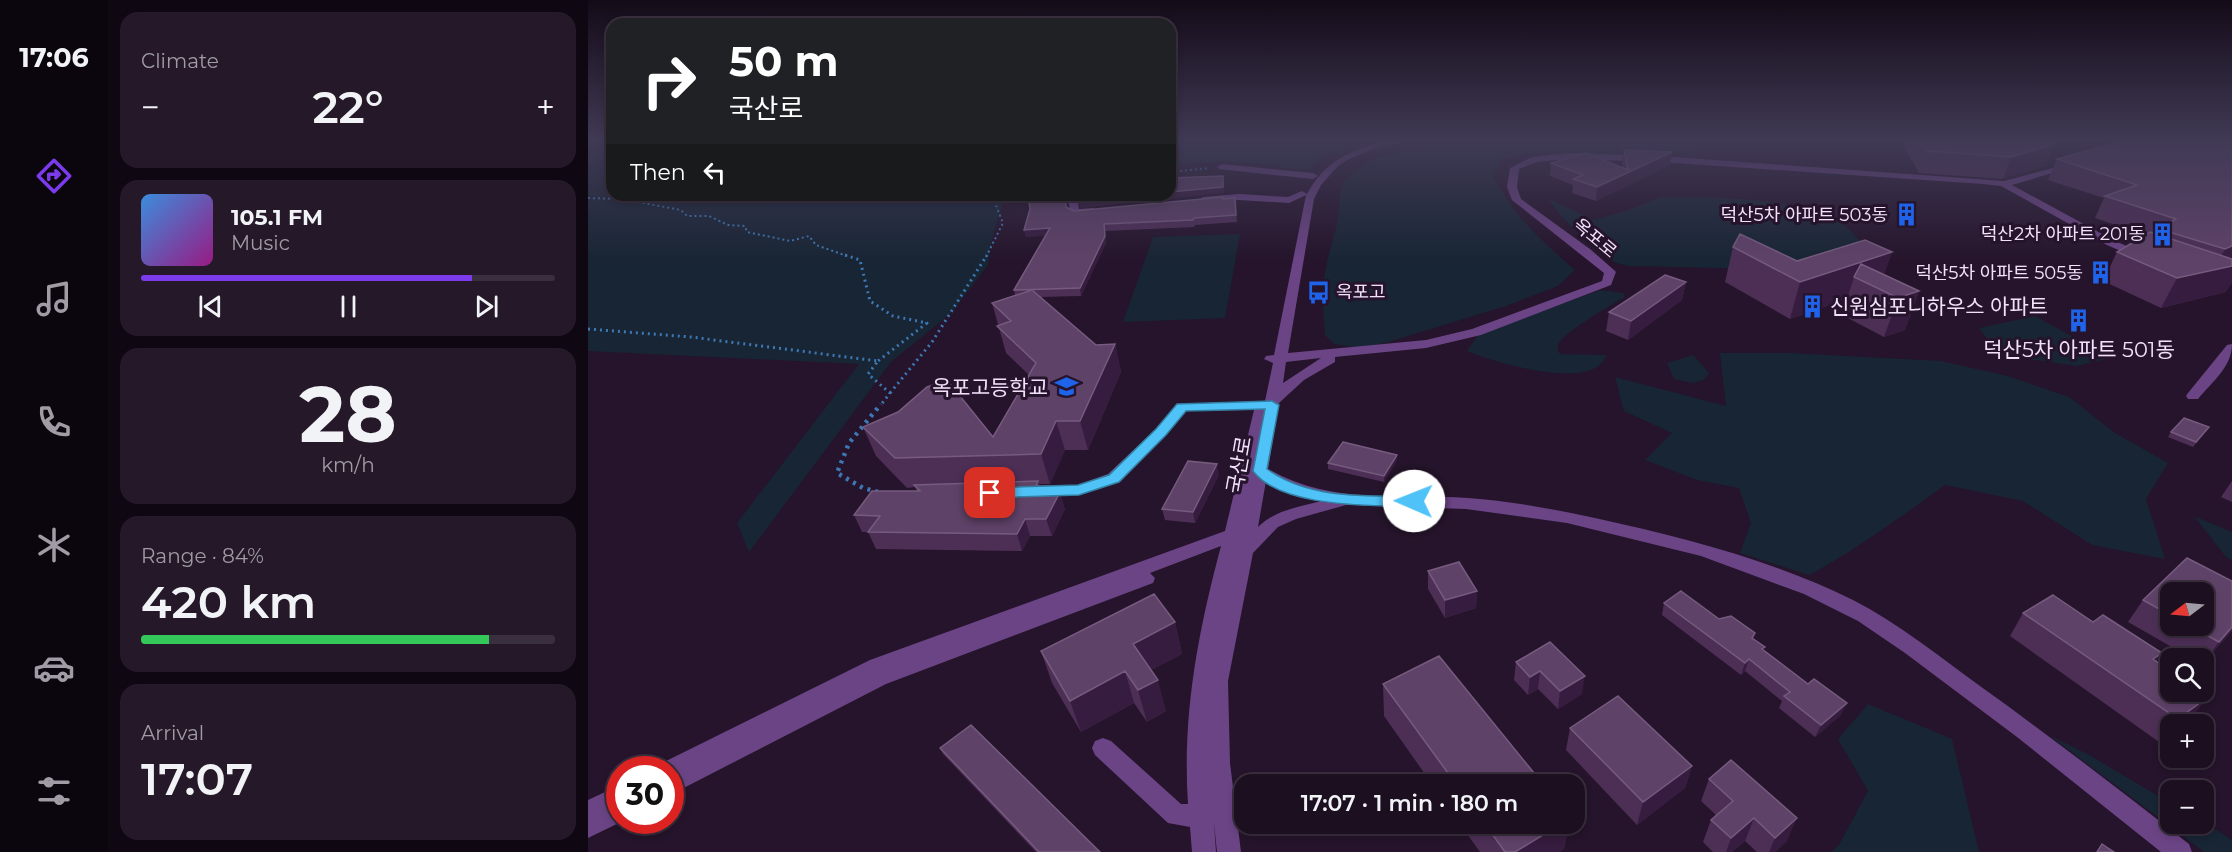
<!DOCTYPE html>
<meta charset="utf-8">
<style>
:root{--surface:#1c0f20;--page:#251829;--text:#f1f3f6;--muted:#a09ca5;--line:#3a2f3e;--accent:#7c3aed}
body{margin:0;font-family:Montserrat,"Noto Sans KR",sans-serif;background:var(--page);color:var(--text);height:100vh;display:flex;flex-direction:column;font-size:22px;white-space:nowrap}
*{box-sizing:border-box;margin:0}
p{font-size:20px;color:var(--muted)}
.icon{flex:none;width:33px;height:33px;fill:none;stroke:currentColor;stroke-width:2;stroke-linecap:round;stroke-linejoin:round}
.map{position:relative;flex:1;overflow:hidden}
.drawer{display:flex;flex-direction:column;gap:12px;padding:12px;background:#0f0812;width:480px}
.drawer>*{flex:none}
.banner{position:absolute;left:18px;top:18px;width:570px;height:183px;border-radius:18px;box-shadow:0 3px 9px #0003,0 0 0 2px var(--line);background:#202124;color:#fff;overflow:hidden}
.needle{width:39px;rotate:254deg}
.fabs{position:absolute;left:1572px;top:582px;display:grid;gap:12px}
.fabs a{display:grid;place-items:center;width:54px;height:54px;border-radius:12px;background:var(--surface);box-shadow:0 3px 9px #0003,0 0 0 2px var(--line);font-size:30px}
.speed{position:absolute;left:18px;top:756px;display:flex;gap:12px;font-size:30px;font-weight:700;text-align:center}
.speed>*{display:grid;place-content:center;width:78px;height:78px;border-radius:50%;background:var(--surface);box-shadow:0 3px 9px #0003,0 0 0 2px var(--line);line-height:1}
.speed .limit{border:9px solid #d22;background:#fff;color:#111}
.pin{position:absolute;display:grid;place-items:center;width:51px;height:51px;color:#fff;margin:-26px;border-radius:12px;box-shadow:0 3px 9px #0006}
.me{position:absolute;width:66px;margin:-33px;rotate:271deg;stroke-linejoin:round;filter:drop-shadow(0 0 4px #0008)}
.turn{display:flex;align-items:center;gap:21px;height:126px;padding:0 24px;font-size:27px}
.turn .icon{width:78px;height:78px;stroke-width:2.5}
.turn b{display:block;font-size:42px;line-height:51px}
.then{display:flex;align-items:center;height:57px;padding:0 24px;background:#0003;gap:12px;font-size:22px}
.big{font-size:45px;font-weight:600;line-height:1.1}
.drawer .widget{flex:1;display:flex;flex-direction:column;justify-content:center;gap:9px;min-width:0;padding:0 21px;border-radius:18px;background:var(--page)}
.drawer .dial{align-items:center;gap:0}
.dial b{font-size:78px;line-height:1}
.song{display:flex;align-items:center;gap:18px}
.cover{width:72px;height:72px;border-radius:9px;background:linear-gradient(135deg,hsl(210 70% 55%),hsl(310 70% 35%))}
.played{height:6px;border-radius:3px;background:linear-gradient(90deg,var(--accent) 80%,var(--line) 80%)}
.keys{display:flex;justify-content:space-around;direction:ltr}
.heat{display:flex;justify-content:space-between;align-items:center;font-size:33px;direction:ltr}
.charge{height:9px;border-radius:4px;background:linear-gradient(90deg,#34c759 84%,var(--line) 0)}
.trip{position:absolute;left:646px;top:774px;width:351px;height:60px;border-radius:18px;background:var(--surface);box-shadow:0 3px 9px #0003,0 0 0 2px var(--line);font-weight:600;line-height:60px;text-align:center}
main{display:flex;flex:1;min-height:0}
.dock{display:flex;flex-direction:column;width:108px;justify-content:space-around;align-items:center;background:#0b060d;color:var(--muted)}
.dock .icon{width:42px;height:42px}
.dock .selected{color:var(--accent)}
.dock b{font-size:27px;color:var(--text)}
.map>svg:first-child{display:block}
.green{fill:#182534}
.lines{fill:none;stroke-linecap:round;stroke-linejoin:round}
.path-far2{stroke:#3d78b4;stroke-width:2;stroke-dasharray:2 3;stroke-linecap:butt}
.path-far1{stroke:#3d78b4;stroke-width:3;stroke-dasharray:2 4;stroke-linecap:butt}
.path{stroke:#3d78b4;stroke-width:4.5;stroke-dasharray:3 5;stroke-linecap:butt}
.minor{fill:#6b4485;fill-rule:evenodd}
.wall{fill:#4d2f56;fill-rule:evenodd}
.shaded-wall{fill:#361c3e}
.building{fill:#5f4268;stroke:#765b7f;stroke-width:1.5}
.route{fill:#4fc3f7;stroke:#337fa1;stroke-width:1.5}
.labels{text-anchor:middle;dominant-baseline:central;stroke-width:6;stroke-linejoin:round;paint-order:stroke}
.far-poi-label{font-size:18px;fill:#f3e1fc;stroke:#25142b;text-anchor:end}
.far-street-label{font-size:18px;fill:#f3e1fc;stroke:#25142b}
.poi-label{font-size:21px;fill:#f3e1fc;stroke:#25142b;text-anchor:start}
.street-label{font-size:21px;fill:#f3e1fc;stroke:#25142b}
</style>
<main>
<nav class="dock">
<b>17:06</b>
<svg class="icon selected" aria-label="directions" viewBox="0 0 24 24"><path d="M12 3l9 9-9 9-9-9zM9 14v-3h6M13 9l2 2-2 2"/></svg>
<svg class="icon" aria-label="music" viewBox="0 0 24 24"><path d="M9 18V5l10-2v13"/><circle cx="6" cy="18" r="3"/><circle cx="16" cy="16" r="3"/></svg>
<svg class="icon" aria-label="phone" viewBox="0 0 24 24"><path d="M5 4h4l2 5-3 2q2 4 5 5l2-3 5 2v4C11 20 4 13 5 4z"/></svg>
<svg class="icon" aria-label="climate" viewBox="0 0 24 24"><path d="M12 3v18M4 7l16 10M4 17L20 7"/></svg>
<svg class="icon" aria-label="car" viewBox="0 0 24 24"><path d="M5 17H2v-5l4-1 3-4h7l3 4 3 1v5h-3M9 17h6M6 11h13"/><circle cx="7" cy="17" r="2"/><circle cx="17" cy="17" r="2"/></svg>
<svg class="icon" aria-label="filters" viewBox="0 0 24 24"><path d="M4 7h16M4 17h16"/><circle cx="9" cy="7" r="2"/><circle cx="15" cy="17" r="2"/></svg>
</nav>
<section class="drawer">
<div class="widget"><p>Climate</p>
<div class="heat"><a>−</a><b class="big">22°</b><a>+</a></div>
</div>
<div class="widget">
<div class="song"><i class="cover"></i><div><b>105.1 FM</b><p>Music</p></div></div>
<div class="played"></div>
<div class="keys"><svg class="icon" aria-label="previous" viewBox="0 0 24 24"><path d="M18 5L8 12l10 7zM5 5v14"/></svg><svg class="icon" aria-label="pause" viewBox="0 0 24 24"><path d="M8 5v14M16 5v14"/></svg><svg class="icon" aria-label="next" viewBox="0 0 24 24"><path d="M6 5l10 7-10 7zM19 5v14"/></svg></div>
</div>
<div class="widget dial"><b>28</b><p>km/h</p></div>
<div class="widget"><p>Range · 84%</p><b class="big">420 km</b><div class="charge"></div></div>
<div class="widget"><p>Arrival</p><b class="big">17:07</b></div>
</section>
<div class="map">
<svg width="1644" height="852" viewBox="0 0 1644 852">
<rect width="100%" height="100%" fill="#25142b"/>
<path class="green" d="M 0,141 L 24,141 L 24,195 L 417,195 L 404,239 L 400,265 L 363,313 L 303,362 L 161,552 L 149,523 L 271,364 L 0,351 Z
M 582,141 L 771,141 L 735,157 L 716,171 L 671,163 L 652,163 L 651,161 L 582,164 Z
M 877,141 L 1138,141 L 1083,154 L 940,153 L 913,160 L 905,177 C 929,220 951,238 987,270 L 970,286 L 918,306 L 797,343 L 773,348 L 746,344 L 737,335 C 736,317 733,298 736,280 C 738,257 748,235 751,212 C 753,201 749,192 757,181 C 780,151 842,144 877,141 Z
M 1073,197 C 1123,197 1190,197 1238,215 C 1254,221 1266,233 1276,246 L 1176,269 L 1042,266 C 1037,265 1030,264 1024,261 C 1006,251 971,217 961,199 L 1006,220 L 1041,210 Z
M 652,234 L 637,318 L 535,322 L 565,237 Z
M 1012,290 L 1036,293 L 1037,297 C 1025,304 974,333 970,345 C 969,349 970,351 972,354 L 1018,355 C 1008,393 904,362 879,351 L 890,335 Z
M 1447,316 L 1523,358 L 1489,366 L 1412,355 L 1391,328 Z
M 1132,353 L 1201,353 L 1353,361 L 1420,376 L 1481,397 L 1527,433 L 1580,463 L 1558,499 L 1577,559 L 1504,545 L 1435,501 L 1357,485 C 1312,517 1270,549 1221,575 L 1152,553 L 1163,523 L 1151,488 L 1109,480 L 1057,460 L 1084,433 L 1036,411 L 1027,377 L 1138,406 Z
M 1105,355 L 1121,373 L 1116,380 L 1104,383 L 1086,379 L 1079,363 Z
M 1606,516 L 1644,532 L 1644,560 L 1638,557 Z
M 1280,704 L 1364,739 L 1391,852 L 1243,852 L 1251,845 L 1280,791 L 1250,739 Z
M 1461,735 L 1503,756 L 1582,803 L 1582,824 L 1616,822 L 1644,840 L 1644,852 L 1616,852 Z"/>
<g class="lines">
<path class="path-far2" d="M 582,172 L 621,168
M 0,198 L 34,199 L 93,210 L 99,216 L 121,216 L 140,225 L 157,226 L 159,232 L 202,241 L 221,236 L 228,245 L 262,257
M 398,257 L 415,223 L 407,203 L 415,195"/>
<path class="path-far1" d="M 257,255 L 272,260 L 282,301 L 305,316 L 339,323 L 290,361
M 0,329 L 103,337 L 290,361 L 280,374 L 302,393 L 292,406
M 302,393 L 344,342 L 399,255"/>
<path class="path" d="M 290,492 L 275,488 L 249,473 L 261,443 L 293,404"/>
<path class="minor" d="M 795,141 L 815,141 L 785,149 L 761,159 L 750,166 L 733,185 L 726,199 L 700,353 L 838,340 L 884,329 L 1014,281 L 1016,273 L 924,200 L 919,187 L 922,168 L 944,157 L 979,153 L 1073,156 L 1416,181 L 1488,162 L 1488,166 L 1424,185 L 1527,241 L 1557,254 L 1557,258 L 1549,258 L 1519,245 L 1413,186 L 1395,184 L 1073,162 L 979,159 L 949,162 L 931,169 L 929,187 L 933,199 L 1002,249 L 1026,270 L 1028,272 L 1023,285 L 893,335 L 838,348 L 747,357 L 747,362 L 716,380 L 691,403 L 680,469 C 746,506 808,493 880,498 C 923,501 965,509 1007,518 C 1094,537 1184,560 1265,600 C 1310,623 1351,656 1392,686 C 1463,737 1532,790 1601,844 L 1604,852 L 1573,852 L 1429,737 L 1317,653 L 1270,621 L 1216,594 L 1113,556 L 979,523 L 878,509 L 758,505 L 708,519 L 690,527 L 665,553 L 640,681 L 642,763 L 653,852 L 629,852 L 626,823 L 628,852 L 604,852 L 602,827 L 580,823 L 507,755 L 504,748 L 507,741 L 515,738 L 523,741 L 593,804 L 600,804 C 594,715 610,632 633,546 L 562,573 L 567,578 L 565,583 L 298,684 L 82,795 L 82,770 L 71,770 L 74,763 L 282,660 L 637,531 L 666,410 L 598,411 L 578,435 L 532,482 L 491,495 L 444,497 L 438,496 L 436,492 L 438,488 L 444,487 L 490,485 L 520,474 L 568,429 L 589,404 L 677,401 L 685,363 L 676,359 L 678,356 L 686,355 L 718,195 L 701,203 L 651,200 L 615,203 L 610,200 L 615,197 L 651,194 L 700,197 L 714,191 L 719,194 C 736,162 762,150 795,141 ZM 733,358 L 695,383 L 698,362 ZM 678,481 L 691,489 L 733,501 C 711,507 687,510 670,527 Z
M 634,164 L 725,173 L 730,176 L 725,179 L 631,169 L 629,167 Z
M 479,195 L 489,195 L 491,209 L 505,208 L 510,211 L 505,214 L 483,215 Z
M 1644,344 C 1644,367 1624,382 1610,399 L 1600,399 L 1598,396 L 1600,393 L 1639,345 Z
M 32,785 L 32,820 L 37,820 L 0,838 L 0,800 Z"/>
</g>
<path class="wall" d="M 1315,141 L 1458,141 L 1458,165 L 1415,179 L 1331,173 L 1314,143 Z
M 1644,141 L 1638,292 L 1573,308 L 1515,281 L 1529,252 L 1557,235 L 1507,218 L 1516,198 L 1460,180 L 1469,159 Z
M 1036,150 L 1082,165 L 1008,201 L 984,193 L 985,185 L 962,176 L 963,163 L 1035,168 L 1034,163 Z
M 635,199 L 648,205 L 649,222 L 607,225 L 606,227 L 517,231 L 518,243 L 493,296 L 453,297 L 508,345 L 527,344 L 533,372 L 500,450 L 477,450 L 462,484 L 451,484 L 452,486 L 464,492 L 477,509 L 464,536 L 442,536 L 434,551 L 288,549 L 280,532 L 274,532 L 266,515 L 329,491 L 327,487 L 319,488 L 288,456 L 275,427 L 405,437 L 441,375 L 418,353 L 404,303 L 427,295 L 426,290 L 458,235 L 438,237 L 436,230 L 479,207 L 486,211 Z
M 1145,247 L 1209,261 L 1304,252 L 1296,274 L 1331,291 L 1317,330 L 1296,337 L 1254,315 L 1259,299 L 1202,319 L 1137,282 Z
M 1098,282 L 1094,300 L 1040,340 L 1018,331 L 1021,312 Z
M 1621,427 L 1605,447 L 1580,437 L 1583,432 Z
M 809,460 L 796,482 L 740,469 L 740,463 Z
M 631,475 L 607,523 L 577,520 L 574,509 Z
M 1644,481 L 1644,502 L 1633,497 Z
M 1599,558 L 1644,581 L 1644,631 L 1616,662 L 1616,658 L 1603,658 L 1540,622 L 1555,600 ZM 1582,592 L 1616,592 L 1616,626 L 1582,626 Z
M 840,571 L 889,591 L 888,608 L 857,618 L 840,589 Z
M 1076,603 L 1131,619 L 1165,639 L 1176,650 L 1220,684 L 1253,715 L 1227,737 L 1191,708 L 1194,701 L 1157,671 L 1153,675 L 1074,615 Z
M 1435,613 L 1505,622 L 1574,653 L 1568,661 L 1621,696 L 1602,718 L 1594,724 L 1582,724 L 1582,733 L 1571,742 L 1422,636 Z
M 587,622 L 594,654 L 563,670 L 578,711 L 559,722 L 546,703 L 493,732 L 464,683 L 453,651 Z
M 962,642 L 994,694 L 970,709 L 950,689 L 940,695 L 926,680 L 928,662 Z
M 795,684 L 955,784 L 844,784 L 796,716 Z
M 982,728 L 1104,766 L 1097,788 L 1049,825 L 978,750 Z
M 352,748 L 512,852 L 448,852 L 355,754 Z
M 1121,779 L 1199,841 L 1187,852 L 1169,852 L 1157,841 L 1144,852 L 1125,852 L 1115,842 L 1123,820 L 1128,815 L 1113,801 Z
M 872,824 L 981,824 L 976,849 L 971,852 L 892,852 Z"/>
<path class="shaded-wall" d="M 1467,144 L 1458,165 L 1415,179 L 1423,157 Z
M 1084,152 L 1082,165 L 1008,201 L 1009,187 Z
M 635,176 L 636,193 L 493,208 L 491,201 L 550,195 L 582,195 L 582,192 Z
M 516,224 L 518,243 L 493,296 L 492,288 Z
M 462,228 L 464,235 L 438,237 L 436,230 Z
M 1644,246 L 1644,283 L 1638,292 L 1573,308 L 1589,278 L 1625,270 L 1637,249 Z
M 1304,252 L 1292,287 L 1266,277 L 1259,299 L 1202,319 L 1212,282 Z
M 1098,282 L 1094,300 L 1040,340 L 1043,321 Z
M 1331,291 L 1317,330 L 1296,337 L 1310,298 Z
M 527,344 L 533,372 L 500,450 L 492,421 Z
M 468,421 L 477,450 L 462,484 L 453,454 Z
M 809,455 L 809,460 L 796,482 L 796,476 Z
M 629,464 L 631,475 L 607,523 L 605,512 Z
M 462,486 L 467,502 L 472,492 L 477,509 L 464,536 L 458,519 L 459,492 Z
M 437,519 L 442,536 L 434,551 L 429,534 Z
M 889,591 L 888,608 L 857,618 L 857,600 Z
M 587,622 L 594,654 L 553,676 L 545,644 Z
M 1644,627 L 1644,631 L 1616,662 L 1631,642 Z
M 1574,653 L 1558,675 L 1565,659 Z
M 1161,659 L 1157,671 L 1153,675 L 1157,663 Z
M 537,671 L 546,703 L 493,732 L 482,701 Z
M 952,671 L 950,689 L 940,695 L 942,677 Z
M 997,676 L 994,694 L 970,709 L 972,691 Z
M 570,680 L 578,711 L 559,722 L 550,690 Z
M 1621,696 L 1602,718 L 1594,724 L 1585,724 L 1590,719 Z
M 1259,703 L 1253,715 L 1227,737 L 1233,725 Z
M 1582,728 L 1582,733 L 1571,742 Z
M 1104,766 L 1097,788 L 1049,825 L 1055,802 Z
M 1166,818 L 1157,841 L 1144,852 L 1138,852 L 1143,838 Z
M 1209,818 L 1199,841 L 1187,852 L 1181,852 L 1187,838 Z
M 973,824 L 981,824 L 976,849 L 971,852 L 927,852 Z"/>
<path class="building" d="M 1332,141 L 1458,141 L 1467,144 L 1423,157 L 1338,151 Z
M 1534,141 L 1644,141 L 1644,246 L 1637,249 L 1571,229 L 1588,219 L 1517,196 L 1549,185 L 1469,159 Z
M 1036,150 L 1084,152 L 1009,187 L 985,179 L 995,175 L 963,163 L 998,153 L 1040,170 Z
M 635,176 L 635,187 L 582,192 L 582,178 Z
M 440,195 L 477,195 L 478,207 L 486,211 L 635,197 L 635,199 L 647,198 L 648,215 L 606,218 L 605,220 L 516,224 L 517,236 L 492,288 L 426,290 L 462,228 L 436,230 L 442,209 Z
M 490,195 L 550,195 L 491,201 Z
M 1562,232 L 1644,259 L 1644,266 L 1589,278 L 1529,252 Z
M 1152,234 L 1209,261 L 1277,240 L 1304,252 L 1212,282 L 1145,247 Z
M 1273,264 L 1331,291 L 1310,298 L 1266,277 Z
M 1077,275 L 1098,282 L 1043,321 L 1021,312 Z
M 444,290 L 508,345 L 527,344 L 492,421 L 468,421 L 453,454 L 307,458 L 275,427 L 310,412 L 339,387 L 359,380 L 405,437 L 448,363 L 409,326 L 423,321 L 404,303 Z
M 1596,418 L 1621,427 L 1608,442 L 1583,432 Z
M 755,442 L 809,455 L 796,476 L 740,463 Z
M 600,461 L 629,464 L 605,512 L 574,509 Z
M 450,481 L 448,486 L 462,486 L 459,492 L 472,492 L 458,519 L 437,519 L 429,534 L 280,532 L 292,516 L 266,515 L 284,491 L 332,491 L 326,485 Z
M 1599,558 L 1644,581 L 1644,627 L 1631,642 L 1602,626 L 1616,626 L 1616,592 L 1582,592 L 1582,615 L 1555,600 Z
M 871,562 L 889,591 L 857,600 L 840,571 Z
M 1093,591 L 1131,619 L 1143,616 L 1167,633 L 1164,638 L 1177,647 L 1174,649 L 1220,684 L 1226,679 L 1259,703 L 1233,725 L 1196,696 L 1202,692 L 1161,659 L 1157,663 L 1076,603 Z
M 566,594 L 587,622 L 545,644 L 570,680 L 550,690 L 537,671 L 482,701 L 453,651 Z
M 1465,595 L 1505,622 L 1515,615 L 1574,653 L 1565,659 L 1582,671 L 1582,692 L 1614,692 L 1621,696 L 1590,719 L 1435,613 Z
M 962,642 L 997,676 L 972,691 L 952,671 L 942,677 L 928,662 Z
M 851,656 L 955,784 L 868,784 L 795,684 Z
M 1030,696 L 1104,766 L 1055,802 L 982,728 Z
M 383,725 L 512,852 L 451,852 L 352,748 Z
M 1143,760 L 1209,818 L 1187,838 L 1166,818 L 1143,838 L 1123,820 L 1145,801 L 1121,779 Z
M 897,824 L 973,824 L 927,852 L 917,852 Z
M 1514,844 L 1526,852 L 1509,852 Z"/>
<linearGradient id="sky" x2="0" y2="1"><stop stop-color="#140b18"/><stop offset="0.54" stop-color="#403a55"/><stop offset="1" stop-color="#403a55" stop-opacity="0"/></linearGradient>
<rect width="1644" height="261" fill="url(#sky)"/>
<path class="route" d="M 684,401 L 691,405 L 679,469 C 721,499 776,496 826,496 L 834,501 L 831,505 C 821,508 809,506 798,506 C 761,505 689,503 665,471 L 677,409 L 598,411 L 578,435 L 531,482 L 491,495 L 402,498 L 394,493 L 402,488 L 490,485 L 521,475 L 568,429 L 589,404 Z"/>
<defs>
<symbol id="building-bare" viewBox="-9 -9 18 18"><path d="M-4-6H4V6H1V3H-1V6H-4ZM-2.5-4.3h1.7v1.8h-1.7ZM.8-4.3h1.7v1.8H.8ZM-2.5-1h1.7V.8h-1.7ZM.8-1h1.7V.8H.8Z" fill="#1f63ea" stroke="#25142b" stroke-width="2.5" paint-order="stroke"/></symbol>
<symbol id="bus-bare" viewBox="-9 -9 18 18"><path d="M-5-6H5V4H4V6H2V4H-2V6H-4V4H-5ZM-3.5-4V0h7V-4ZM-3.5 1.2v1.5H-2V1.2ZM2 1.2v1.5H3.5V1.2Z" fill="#1f63ea" stroke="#25142b" stroke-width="2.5" paint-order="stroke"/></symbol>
<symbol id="school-bare" viewBox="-9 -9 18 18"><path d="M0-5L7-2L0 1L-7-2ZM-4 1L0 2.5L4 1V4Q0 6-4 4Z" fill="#1f63ea" stroke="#25142b" stroke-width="2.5" paint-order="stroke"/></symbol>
</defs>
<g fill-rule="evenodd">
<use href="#building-bare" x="1302" y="198" width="33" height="33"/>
<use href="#building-bare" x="1558" y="218" width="33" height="33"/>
<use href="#building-bare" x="1496" y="256" width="33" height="33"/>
<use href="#bus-bare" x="714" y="276" width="33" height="33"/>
<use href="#building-bare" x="1208" y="290" width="33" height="33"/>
<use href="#building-bare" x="1474" y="304" width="33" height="33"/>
<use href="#school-bare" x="462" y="370" width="33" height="33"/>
</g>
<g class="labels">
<g class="far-poi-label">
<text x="1300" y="215">덕산5차 아파트 503동</text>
<text x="1557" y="234">덕산2차 아파트 201동</text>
<text x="1495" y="273">덕산5차 아파트 505동</text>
<text x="748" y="292" text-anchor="start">옥포고</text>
</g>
<g class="far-street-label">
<text transform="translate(1007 238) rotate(40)">옥포로</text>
</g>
<g class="poi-label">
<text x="1242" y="306">신원심포니하우스 아파트</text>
<text x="1491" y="349" text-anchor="middle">덕산5차 아파트 501동</text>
<text x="460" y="387" text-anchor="end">옥포고등학교</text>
</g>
<g class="street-label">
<text transform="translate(651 465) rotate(-80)">국산로</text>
</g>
</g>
</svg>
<div class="fabs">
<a><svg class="needle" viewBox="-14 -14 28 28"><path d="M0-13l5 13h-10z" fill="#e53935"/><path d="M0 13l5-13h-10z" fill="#a09ca5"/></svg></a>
<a><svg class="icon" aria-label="search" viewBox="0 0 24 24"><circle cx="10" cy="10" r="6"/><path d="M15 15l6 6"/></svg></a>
<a>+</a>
<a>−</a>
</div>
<div class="speed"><div class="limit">30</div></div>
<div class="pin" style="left:402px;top:493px;background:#d93025"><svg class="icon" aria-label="arrive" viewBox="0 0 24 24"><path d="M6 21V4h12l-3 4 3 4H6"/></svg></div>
<svg class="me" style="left:826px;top:501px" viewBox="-20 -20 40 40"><circle r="19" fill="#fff"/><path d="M0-13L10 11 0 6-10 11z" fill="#4fc3f7"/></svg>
<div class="trip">17:07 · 1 min · 180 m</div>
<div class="banner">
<div class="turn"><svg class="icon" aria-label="right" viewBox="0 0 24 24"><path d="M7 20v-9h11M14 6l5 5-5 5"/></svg><div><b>50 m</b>국산로</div></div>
<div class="then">Then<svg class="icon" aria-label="left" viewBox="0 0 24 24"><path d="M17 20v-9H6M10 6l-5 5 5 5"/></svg></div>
</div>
</div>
</main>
